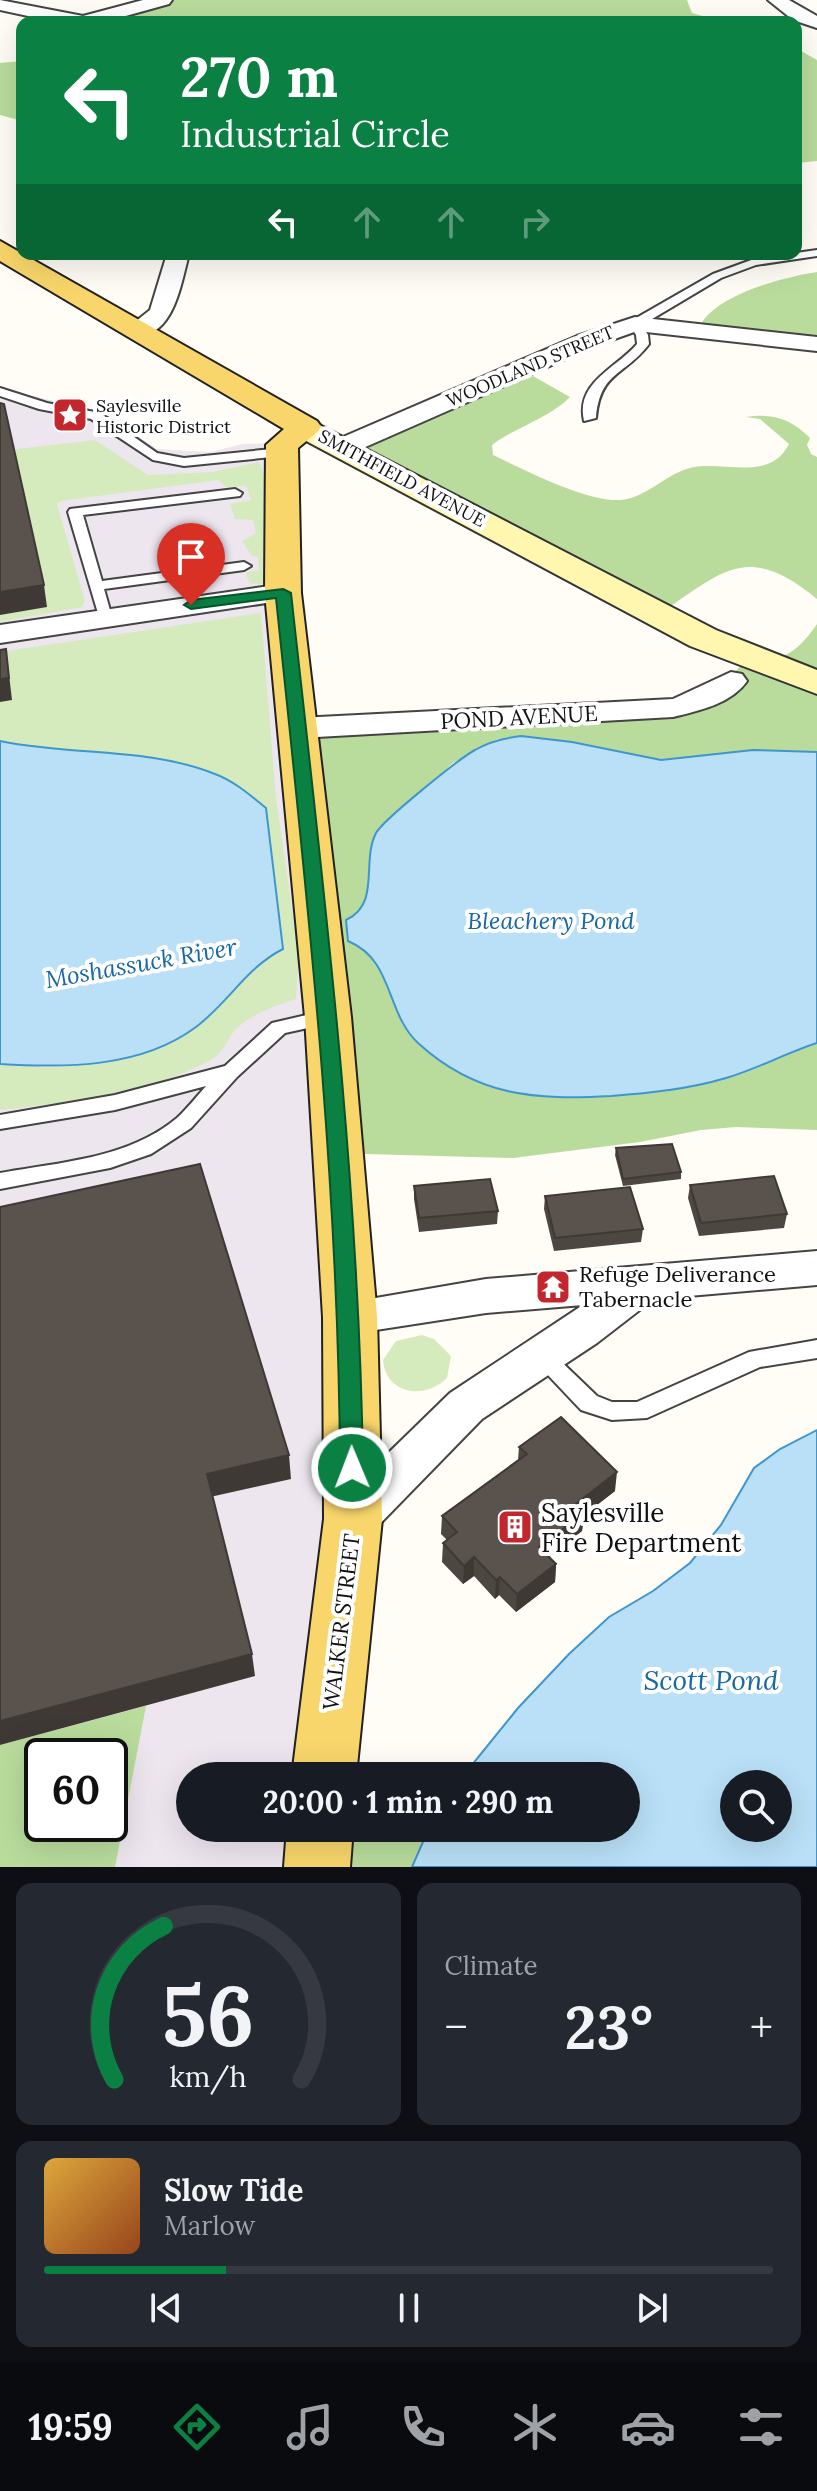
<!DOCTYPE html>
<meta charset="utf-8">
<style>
:root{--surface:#171b24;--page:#242831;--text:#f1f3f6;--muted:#9ea1a6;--line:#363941;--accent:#0b8043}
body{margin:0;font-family:Lora,serif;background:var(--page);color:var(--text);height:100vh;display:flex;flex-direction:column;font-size:30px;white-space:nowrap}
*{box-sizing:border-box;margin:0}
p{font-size:26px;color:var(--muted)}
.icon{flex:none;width:44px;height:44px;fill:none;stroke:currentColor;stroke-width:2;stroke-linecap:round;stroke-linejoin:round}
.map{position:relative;height:1867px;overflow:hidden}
.drawer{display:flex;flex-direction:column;gap:16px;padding:16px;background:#0d0f14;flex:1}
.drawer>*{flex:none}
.guide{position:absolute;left:16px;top:16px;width:786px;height:244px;border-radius:16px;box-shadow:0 8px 32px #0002;background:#0b8043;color:#fff;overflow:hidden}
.fabs{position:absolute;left:720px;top:1770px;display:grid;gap:16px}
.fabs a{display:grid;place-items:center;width:72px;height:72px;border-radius:50%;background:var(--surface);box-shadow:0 8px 32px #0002;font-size:40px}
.speed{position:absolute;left:24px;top:1738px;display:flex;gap:16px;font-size:40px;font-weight:700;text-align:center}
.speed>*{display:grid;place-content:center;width:104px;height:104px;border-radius:50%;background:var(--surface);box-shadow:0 8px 32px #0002;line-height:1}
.speed .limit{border:4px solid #111;border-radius:12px;background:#fff;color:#111}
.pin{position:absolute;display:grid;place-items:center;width:68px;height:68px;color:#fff;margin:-82px -34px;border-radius:50% 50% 50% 0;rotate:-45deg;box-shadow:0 0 8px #0007}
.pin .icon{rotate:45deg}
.me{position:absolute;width:88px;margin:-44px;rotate:359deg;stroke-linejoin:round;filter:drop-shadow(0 0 6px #0008)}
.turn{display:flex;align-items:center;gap:28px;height:168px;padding:0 32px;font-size:36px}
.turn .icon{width:104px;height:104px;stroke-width:2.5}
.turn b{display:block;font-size:56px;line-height:68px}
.lanes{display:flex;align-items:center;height:76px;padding:0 32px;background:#0003;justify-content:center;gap:40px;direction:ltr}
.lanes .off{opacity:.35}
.big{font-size:60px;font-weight:700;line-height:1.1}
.drawer .widget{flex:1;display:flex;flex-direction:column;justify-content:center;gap:12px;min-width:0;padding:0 28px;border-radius:16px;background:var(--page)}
.drawer .dial{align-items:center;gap:0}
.dial svg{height:208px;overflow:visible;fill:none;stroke:var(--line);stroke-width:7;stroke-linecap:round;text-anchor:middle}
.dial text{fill:var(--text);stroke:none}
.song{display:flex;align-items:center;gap:24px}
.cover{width:96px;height:96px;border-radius:12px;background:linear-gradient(135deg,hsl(40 70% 55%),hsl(20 70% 35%))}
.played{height:8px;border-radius:4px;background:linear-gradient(90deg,var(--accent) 25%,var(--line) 25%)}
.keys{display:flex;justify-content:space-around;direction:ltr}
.heat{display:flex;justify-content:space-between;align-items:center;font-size:44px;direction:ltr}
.drawer .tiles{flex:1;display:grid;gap:16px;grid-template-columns:1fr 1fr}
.widget:last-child{grid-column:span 2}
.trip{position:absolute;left:176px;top:1762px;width:464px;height:80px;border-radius:40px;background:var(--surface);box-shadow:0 8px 32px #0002;font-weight:700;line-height:80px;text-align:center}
.dock{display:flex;height:128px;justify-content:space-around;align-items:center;background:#090b0e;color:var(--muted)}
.dock .icon{width:56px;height:56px}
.dock .on{color:var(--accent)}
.dock b{font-size:36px;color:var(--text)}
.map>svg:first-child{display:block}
.industrial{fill:#eee6ef;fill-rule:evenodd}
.green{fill:#d5ebbd}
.forest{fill:#b9dc9c;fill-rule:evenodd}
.water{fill:#b9e0f7;stroke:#3f96cf;stroke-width:2;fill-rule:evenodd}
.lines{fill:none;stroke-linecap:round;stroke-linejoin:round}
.service-casing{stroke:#444;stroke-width:4}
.minor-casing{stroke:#444;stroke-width:4}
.secondary-casing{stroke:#333;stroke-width:4}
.primary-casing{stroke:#222;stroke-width:4}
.service{fill:#fff;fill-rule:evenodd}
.minor{fill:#fff;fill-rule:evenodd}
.secondary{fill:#fff6b0;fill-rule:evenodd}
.primary{fill:#f9d66b;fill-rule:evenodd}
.wall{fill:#4d4742}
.shaded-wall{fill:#3f3936}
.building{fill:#5a524d;stroke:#3f3936;stroke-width:2}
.route{fill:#0b8043;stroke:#07532c;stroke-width:2}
.labels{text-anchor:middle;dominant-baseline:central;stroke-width:8;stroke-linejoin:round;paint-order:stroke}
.far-street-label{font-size:18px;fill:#111;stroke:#fff}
.far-poi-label{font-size:18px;fill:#111;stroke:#fff;text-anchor:start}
.street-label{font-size:22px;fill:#111;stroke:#fff}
.poi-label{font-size:22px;fill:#111;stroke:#fff;text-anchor:start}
.water-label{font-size:24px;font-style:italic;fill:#1768a6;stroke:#fff}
.near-poi-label{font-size:26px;fill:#111;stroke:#fff;text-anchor:start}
.near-water-label{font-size:28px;font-style:italic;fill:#1768a6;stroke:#fff}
</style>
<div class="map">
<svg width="817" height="1867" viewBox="0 0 817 1867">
<rect width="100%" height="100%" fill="#fffdf5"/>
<path class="industrial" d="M 0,389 L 96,410 L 157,449 L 211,452 L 242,444 L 274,443 L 342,1302 L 309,1776 L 190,1776 L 190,1828 L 302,1828 L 299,1867 L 0,1867 L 0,1064 L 45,1067 L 110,1062 L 196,1027 L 268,956 L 128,757 L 0,741 ZM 42,1756 L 110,1756 L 110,1824 L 42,1824 Z"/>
<path class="green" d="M 95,440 L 148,475 L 213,472 L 259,462 C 273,488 271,556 266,585 L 250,583 L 246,576 L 247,572 L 259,570 L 258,557 L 252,556 L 242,541 L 256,533 L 253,520 L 235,519 L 230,504 L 251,500 L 246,486 L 226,487 L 219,480 L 61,501 L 57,504 L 85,601 L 82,607 L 0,622 L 0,451 Z
M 261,613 L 276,798 L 299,957 L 296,999 C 275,1006 245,1016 232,1034 C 225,1045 221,1055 209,1061 C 148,1093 68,1103 0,1110 L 0,1064 L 45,1067 L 110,1062 L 196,1027 L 268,956 L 244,790 C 170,747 81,759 0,741 L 0,661 L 6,651 Z
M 422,1335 L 434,1339 L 451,1356 L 447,1378 C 425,1400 386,1395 383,1360 L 396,1341 Z"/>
<path class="forest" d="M 152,0 L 687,0 L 692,13 L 723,22 L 78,22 Z
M 796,48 L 817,60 L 817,161 L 797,163 L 796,179 Z
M 22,61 L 22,121 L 0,115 L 0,63 Z
M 817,272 L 817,345 L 699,328 C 713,295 784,277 817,272 Z
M 524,371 L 570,397 C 551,417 516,427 492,445 L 493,455 C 525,470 586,502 621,500 C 649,497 667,472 694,467 C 729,462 770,481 789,444 L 760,419 L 746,417 C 773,413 791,419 810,438 L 807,445 L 811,454 L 817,457 L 817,599 C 746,541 723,572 659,614 L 351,451 Z
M 817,624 L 817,752 L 753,750 L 661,760 L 552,739 L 498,739 L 453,763 L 377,832 L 367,902 L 360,914 L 365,949 L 378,966 L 403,1025 L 417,1042 L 446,1064 L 644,1093 L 725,1078 L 817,1043 L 817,1130 L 736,1127 L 701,1130 L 640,1142 L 513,1158 L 331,1153 L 298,725 L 680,707 L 716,693 L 743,663 C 779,663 796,655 817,624 Z
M 146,1706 L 115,1867 L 0,1867 L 0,1745 ZM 42,1756 L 110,1756 L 110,1824 L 42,1824 Z
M 302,1828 L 429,1828 L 412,1867 L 299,1867 Z"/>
<path class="water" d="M 521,736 L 572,742 L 661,760 L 753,750 L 817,752 L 817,1043 C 786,1053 757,1069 726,1078 C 689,1089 650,1093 611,1096 C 536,1100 477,1097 418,1043 C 385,1012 394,960 348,941 L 346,920 C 381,904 361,862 376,833 C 383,820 460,758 475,750 C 490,741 504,738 521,736 Z
M 0,741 C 70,756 148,747 215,774 C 234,781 250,795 266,808 L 283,949 C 247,967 228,1003 196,1027 C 141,1068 66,1068 0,1064 Z
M 817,1430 L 817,1867 L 412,1867 L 429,1828 L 626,1828 L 626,1776 L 463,1776 L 518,1708 L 569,1654 L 609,1617 L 653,1591 L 690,1563 L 721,1525 L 754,1468 L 780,1449 ZM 734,1784 L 778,1784 L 778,1828 L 734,1828 Z"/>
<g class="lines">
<defs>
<path id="service" d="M 817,250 L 817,256 L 756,265 L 721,278 L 642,325 L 648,335 L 649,344 C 625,376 600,371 596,418 L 584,421 C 575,382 617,368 637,344 L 636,335 L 629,324 L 631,321 L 713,274 L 754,259 Z
M 0,388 L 47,403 L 100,413 L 157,453 L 184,458 L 282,448 L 289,452 L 282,456 L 184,466 L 153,460 L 91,419 L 39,409 L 0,396 Z
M 235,489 L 242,493 L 240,496 L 83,515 L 102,581 L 244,562 L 251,566 L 244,570 L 104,589 L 112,617 L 110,620 L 100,620 L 68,512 L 70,509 Z
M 328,1010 L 337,1017 L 335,1022 L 285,1033 L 237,1077 L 191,1128 L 151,1154 L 110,1168 L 0,1189 L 0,1173 C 60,1162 128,1159 177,1118 C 187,1109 197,1096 206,1086 L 115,1110 L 0,1129 L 0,1115 L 115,1095 L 225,1066 L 272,1023 Z
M 817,1340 L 817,1358 L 760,1367 L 647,1418 L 612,1420 L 581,1410 L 529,1355 L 532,1349 L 540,1346 L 548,1349 L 597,1396 L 612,1402 L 637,1402 L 749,1352 Z"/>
<path id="minor" d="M 0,0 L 83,16 L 143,0 L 172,0 L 169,4 L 104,22 L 56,22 L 0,10 Z
M 768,0 L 789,0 L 817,16 L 817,28 L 793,20 Z
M 167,254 L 189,254 C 181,283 173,345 129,334 L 126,329 L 150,310 Z
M 635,317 L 817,337 L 817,351 L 637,331 L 595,346 L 354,452 L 336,452 L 332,446 L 336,440 L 577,336 Z
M 283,584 L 293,587 L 298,593 L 293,599 L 0,643 L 0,625 Z
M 731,672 L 742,674 L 747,681 C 731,704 698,711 673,717 L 299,738 L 288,735 L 283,728 L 288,721 L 299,718 L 673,699 Z
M 817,1251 L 817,1285 L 654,1299 L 597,1343 L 482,1419 L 370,1534 L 353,1540 L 336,1534 L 329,1519 L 336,1504 L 450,1393 L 583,1305 L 486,1313 L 350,1334 L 335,1329 L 328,1317 L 335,1305 L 486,1279 Z"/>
<path id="secondary" d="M 306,418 L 716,630 L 817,670 L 817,694 L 690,646 L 295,435 L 290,428 L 295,421 Z"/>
<path id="primary" d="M 0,241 L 317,421 L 322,428 L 298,448 L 301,593 L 351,1017 L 377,1317 L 382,1519 L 356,1776 L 292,1776 L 324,1519 L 323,1317 L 305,1017 L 265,593 L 266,445 L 284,429 L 0,261 Z
M 287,1828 L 353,1828 L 350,1867 L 284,1867 Z"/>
</defs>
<use href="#service" class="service-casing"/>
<use href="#minor" class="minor-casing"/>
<use href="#secondary" class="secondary-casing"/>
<use href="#primary" class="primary-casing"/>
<use href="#service" class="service"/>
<use href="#minor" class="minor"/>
<use href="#secondary" class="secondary"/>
<use href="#primary" class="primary"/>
</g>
<path class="wall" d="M 616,1148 L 681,1172 L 681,1179 L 623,1186 L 615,1155 Z
M 690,1185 L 787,1214 L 784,1228 L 699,1236 L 688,1198 Z
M 414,1186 L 498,1211 L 497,1224 L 419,1232 L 414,1199 Z
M 545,1196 L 643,1229 L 641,1242 L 554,1251 L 544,1209 Z
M 519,1447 L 615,1491 L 584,1515 L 582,1531 L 549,1557 L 556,1564 L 555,1582 L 516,1612 L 499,1595 L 495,1599 L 474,1576 L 463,1584 L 442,1562 L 443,1543 L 447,1540 L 441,1534 L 442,1516 L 518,1460 Z"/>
<path class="shaded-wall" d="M 44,585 L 47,607 L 0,615 L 0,592 Z
M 6,649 L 12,700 L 0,702 L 0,679 Z
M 289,1455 L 291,1479 L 210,1497 L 207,1474 Z
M 617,1472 L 615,1491 L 584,1515 L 582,1531 L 538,1565 L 539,1547 L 576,1504 Z
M 474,1557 L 474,1576 L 463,1584 L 464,1566 Z
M 556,1564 L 555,1582 L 516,1612 L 517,1594 Z
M 500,1577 L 499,1595 L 495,1599 L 496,1580 Z
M 252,1654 L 255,1676 L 0,1745 L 0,1721 Z"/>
<path class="building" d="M 0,403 L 4,404 L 44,585 L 0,592 Z
M 6,649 L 9,678 L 0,679 L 0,650 Z
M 672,1144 L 681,1172 L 623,1179 L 616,1148 Z
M 200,1164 L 289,1455 L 207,1474 L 252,1654 L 0,1721 L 0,1207 Z
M 774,1176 L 787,1214 L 701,1223 L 690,1185 Z
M 490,1179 L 498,1211 L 419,1218 L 414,1186 Z
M 630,1187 L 643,1229 L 555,1238 L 545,1196 Z
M 561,1417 L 617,1472 L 576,1504 L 584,1513 L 539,1547 L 556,1564 L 517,1594 L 500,1577 L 496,1580 L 474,1557 L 464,1566 L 443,1543 L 457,1532 L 442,1516 L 527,1454 L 519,1447 Z"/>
<path class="route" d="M 283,589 L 291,593 C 323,884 359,1175 363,1468 L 360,1475 L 352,1478 L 343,1475 L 340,1468 C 339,1177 306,888 276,598 L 191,609 L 184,605 L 191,600 Z"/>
<defs>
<symbol id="sight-square" viewBox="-11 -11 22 22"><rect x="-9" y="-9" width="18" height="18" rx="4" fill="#c4262e" stroke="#fff"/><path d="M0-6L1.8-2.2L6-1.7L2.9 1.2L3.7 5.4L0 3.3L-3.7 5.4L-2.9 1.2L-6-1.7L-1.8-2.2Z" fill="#fff"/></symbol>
<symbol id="temple-square" viewBox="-11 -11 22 22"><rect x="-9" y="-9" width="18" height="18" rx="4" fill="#c4262e" stroke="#fff"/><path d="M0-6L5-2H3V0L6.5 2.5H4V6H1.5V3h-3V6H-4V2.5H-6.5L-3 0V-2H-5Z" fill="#fff"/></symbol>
<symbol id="building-square" viewBox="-11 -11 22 22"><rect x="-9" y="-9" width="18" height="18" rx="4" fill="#c4262e" stroke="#fff"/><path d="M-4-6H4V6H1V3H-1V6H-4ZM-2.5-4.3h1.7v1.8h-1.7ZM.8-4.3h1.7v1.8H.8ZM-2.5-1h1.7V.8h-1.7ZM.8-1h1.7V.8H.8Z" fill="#fff"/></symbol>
</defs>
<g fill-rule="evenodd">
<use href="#sight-square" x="50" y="395" width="40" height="40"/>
<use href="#temple-square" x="533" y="1267" width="40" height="40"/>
<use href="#building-square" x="495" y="1507" width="40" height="40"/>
</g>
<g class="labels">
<g class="far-street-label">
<text transform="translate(530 366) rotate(-23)">WOODLAND STREET</text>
<text transform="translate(402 478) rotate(28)">SMITHFIELD AVENUE</text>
</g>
<g class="far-poi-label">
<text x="96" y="405">Saylesville<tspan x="96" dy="21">Historic District</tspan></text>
</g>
<g class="street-label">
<text transform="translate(519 717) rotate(-3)">POND AVENUE</text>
<text transform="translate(341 1622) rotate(-83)">WALKER STREET</text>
</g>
<g class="poi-label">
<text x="579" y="1274">Refuge Deliverance<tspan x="579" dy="25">Tabernacle</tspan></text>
</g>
<g class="water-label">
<text x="551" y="920">Bleachery Pond</text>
<text transform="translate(141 963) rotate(-10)">Moshassuck River</text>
</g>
<g class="near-poi-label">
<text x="541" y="1512">Saylesville<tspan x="541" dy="30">Fire Department</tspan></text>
</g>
<g class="near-water-label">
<text x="711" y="1680">Scott Pond</text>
</g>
</g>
</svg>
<div class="fabs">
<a><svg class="icon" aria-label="search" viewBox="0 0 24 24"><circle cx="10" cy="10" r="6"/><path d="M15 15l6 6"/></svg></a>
</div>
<div class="speed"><div class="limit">60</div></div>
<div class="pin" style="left:191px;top:605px;background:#d93025"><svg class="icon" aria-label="arrive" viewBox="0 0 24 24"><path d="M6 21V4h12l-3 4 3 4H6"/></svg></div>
<svg class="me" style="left:352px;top:1468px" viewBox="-20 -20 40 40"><circle r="17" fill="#0b8043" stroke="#fff" stroke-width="3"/><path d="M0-11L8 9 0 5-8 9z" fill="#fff"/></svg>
<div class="trip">20:00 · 1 min · 290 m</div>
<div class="guide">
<div class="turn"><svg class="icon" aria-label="left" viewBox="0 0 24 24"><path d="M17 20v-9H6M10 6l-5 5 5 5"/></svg><div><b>270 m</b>Industrial Circle</div></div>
<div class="lanes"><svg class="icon" aria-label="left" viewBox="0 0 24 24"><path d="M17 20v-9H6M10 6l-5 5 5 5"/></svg><svg class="icon off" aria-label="ahead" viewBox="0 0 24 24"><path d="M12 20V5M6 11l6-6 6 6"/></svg><svg class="icon off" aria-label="ahead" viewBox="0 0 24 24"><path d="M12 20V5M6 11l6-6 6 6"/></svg><svg class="icon off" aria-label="right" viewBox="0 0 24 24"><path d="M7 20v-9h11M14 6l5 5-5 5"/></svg></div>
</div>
</div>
<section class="drawer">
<div class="tiles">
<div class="widget dial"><svg viewBox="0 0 100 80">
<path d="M14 69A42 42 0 1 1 86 69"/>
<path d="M14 69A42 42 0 0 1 33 10" stroke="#0b8043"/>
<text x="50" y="56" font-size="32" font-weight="700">56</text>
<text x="50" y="72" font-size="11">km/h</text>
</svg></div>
<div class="widget"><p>Climate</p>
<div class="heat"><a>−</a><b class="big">23°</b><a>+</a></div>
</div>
<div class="widget">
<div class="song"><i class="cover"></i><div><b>Slow Tide</b><p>Marlow</p></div></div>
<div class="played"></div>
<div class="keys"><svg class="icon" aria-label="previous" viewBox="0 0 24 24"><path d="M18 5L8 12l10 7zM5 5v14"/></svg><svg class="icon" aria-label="pause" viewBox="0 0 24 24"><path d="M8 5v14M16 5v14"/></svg><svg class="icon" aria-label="next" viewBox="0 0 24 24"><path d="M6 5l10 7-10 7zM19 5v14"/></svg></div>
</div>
</div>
</section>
<nav class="dock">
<b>19:59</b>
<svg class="icon on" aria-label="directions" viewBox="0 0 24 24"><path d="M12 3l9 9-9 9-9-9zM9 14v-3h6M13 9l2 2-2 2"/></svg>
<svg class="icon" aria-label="music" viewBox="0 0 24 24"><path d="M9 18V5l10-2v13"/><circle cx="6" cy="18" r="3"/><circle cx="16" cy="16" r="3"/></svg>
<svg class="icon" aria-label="phone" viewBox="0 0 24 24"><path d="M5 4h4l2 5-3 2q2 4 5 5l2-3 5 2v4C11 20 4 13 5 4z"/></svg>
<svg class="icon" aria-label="climate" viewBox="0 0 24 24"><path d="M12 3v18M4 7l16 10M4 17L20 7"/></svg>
<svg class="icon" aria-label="car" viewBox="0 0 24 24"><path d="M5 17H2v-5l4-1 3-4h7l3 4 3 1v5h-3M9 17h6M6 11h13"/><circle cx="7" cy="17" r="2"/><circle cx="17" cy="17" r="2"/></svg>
<svg class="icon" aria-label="filters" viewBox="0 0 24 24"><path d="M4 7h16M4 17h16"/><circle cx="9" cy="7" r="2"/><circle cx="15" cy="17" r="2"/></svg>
</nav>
